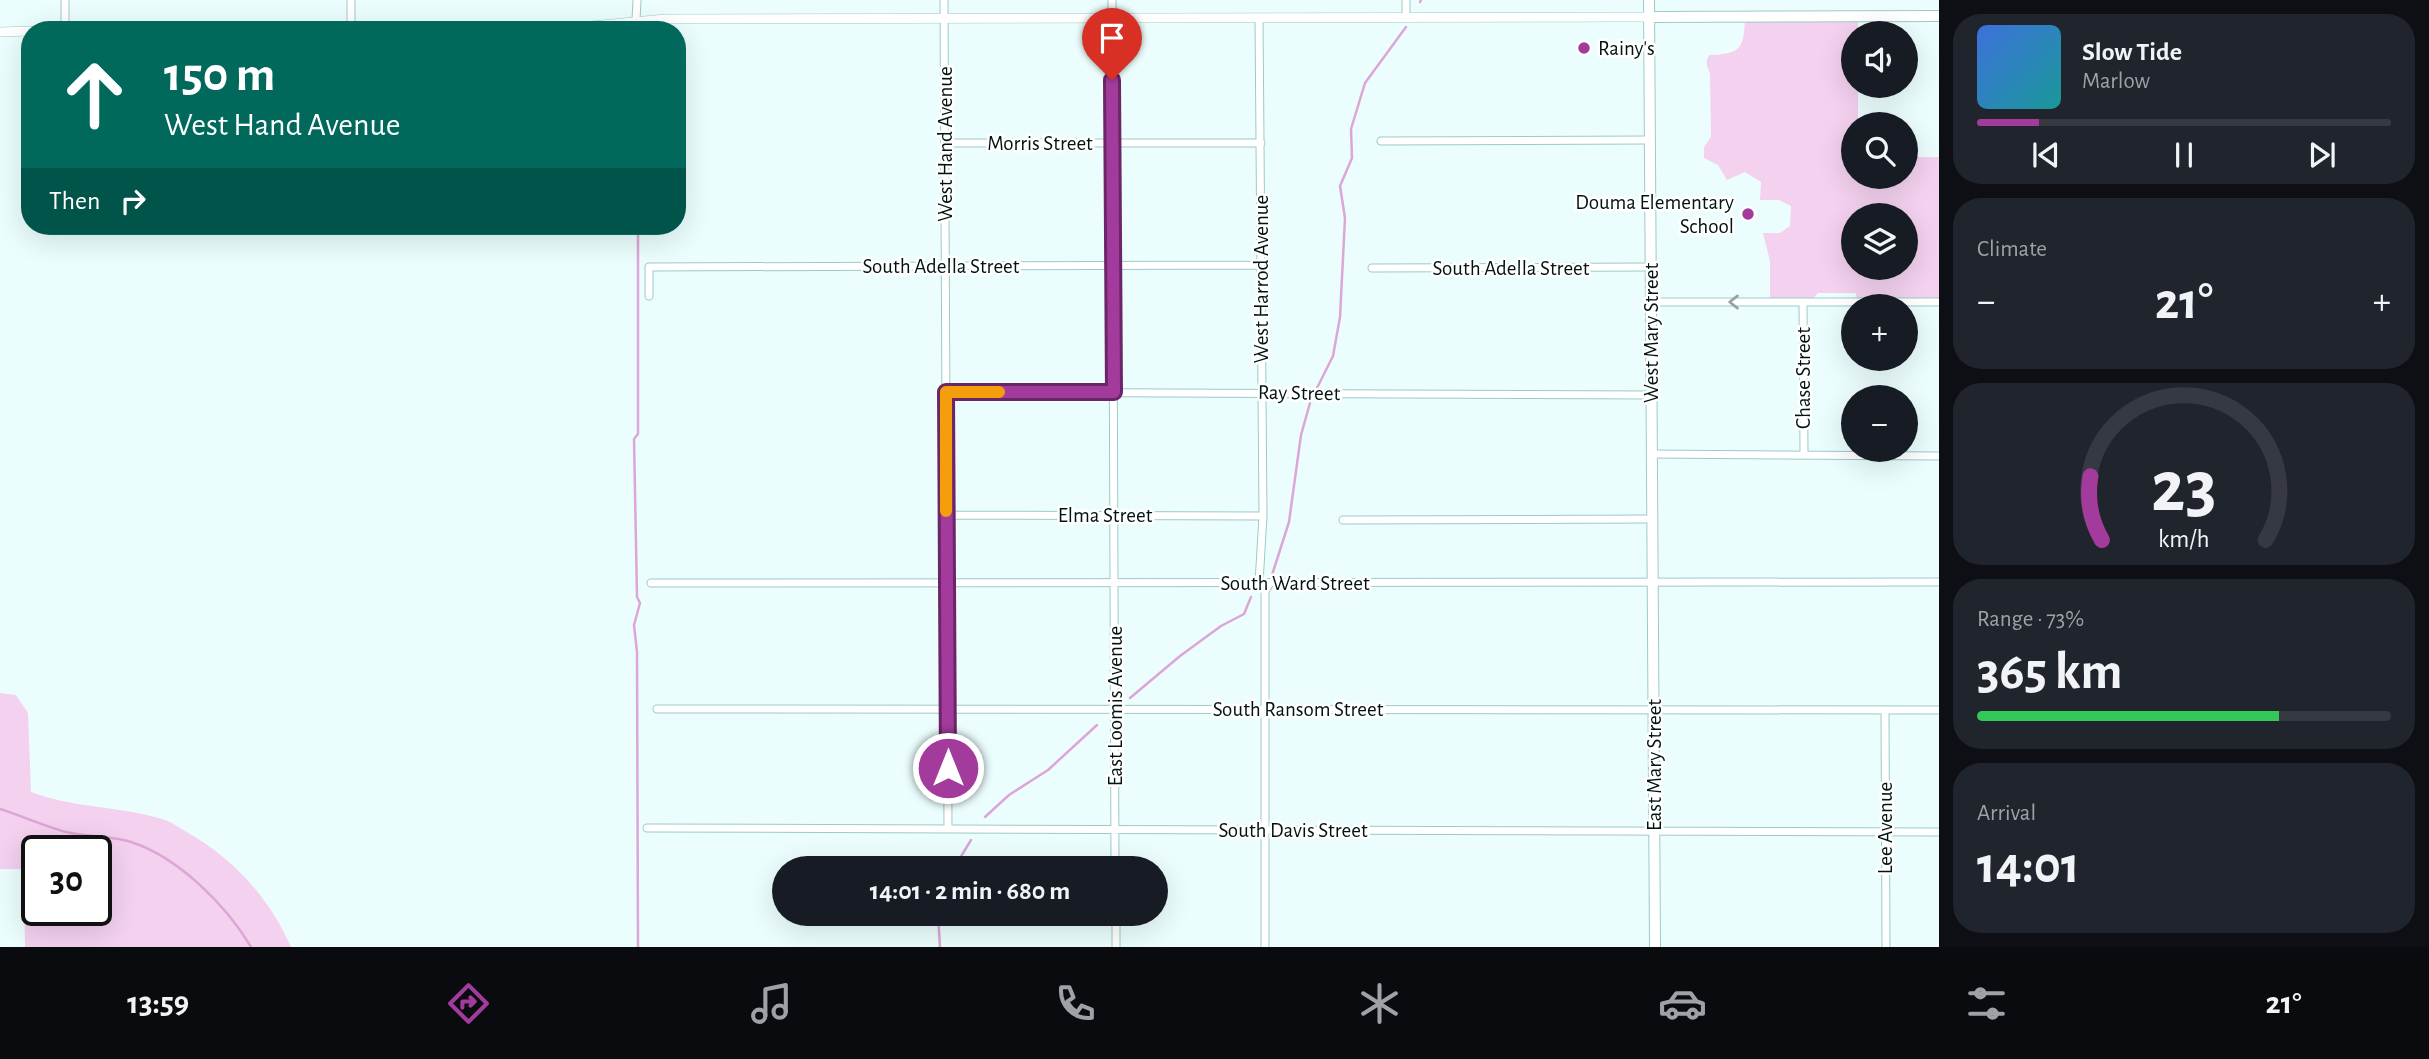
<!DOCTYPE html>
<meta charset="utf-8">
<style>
:root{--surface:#171b24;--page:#20242c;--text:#f1f3f6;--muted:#9ea1a6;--line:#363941;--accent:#a33b9d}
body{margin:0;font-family:"Alegreya Sans",sans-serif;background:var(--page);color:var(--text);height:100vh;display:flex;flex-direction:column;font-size:26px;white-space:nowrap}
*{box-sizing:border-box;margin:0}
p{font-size:23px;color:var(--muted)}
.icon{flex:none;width:38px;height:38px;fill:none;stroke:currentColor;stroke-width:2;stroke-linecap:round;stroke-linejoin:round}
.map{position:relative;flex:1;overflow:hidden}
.drawer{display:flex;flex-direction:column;gap:14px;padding:14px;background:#0d0f14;width:490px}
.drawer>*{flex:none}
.banner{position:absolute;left:21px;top:21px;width:665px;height:214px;border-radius:28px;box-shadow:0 7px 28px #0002;background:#00695c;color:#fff;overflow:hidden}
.controls{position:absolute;left:1841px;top:21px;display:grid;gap:14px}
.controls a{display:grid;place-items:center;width:77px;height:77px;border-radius:50%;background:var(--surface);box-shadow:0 7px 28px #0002;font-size:35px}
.speed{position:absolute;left:21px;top:835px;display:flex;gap:14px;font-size:35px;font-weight:700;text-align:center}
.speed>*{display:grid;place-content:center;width:91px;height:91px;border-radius:50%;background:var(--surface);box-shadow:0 7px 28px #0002;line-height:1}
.speed .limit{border:4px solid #111;border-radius:10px;background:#fff;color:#111}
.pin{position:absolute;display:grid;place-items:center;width:60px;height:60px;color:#fff;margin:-72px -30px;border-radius:50% 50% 50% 0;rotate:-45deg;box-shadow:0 0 7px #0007}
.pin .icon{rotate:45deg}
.me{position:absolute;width:77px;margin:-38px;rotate:0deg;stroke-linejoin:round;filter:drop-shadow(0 0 5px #0008)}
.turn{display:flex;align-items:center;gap:24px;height:147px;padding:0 28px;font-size:32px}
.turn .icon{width:91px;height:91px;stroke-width:2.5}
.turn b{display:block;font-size:49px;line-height:60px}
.then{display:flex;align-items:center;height:66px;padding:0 28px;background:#0003;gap:14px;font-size:26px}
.big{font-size:52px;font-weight:700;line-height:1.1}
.drawer .card{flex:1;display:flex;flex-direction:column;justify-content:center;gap:10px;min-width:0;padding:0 24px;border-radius:28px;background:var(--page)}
.drawer .dial{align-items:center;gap:0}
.dial svg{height:182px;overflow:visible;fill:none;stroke:var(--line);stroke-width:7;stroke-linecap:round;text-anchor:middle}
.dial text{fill:var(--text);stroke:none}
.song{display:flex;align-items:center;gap:21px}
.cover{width:84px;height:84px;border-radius:10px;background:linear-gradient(135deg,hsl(220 70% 55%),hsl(180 70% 35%))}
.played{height:7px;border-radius:4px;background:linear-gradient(90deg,var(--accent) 15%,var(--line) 15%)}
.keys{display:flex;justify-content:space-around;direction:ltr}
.heat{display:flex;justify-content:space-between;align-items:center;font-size:38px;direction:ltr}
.charge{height:10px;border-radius:5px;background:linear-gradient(90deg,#34c759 73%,var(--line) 0)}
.trip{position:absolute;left:772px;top:856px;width:396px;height:70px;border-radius:35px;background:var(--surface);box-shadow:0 7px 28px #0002;font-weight:700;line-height:70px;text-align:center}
.tab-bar{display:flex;height:112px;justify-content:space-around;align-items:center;background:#090b0e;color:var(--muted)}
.tab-bar .icon{width:49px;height:49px}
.tab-bar .active{color:var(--accent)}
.tab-bar b{font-size:32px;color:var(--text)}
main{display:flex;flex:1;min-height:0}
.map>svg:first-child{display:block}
.green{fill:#f3d1ef;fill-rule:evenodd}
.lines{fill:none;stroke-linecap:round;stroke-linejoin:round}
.stream{stroke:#dca6d6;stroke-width:2.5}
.minor-casing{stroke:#9ccac8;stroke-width:9}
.tertiary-casing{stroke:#9ccac8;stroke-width:10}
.secondary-casing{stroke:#9ccac8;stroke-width:12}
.minor{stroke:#fff;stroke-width:7}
.tertiary{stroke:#fff;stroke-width:9}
.secondary{stroke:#fff;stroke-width:10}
.oneway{stroke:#9aa1a0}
.route-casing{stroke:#6a2666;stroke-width:18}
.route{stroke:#a33b9d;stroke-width:12}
.slow{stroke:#f59e0b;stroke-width:12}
.poi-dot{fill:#a33b9d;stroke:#fff;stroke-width:2.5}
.labels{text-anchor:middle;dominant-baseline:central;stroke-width:5;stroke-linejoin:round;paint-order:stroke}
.poi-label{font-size:21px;fill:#021312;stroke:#fff;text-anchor:start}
.street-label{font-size:21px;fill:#021312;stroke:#fff}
</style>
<main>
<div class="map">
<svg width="1939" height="947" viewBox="0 0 1939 947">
<rect width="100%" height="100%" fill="#ebfefd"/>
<path class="green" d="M 1858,16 L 1858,33 L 1853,33 L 1853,86 L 1858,86 L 1858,124 L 1853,124 L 1853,177 L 1906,177 L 1906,157 L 1939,157 L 1939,302 L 1857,302 L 1856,293 L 1818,293 L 1810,302 L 1770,302 L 1770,261 L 1763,233 L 1780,233 L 1790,226 L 1791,206 L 1779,200 L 1760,200 L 1761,182 L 1745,172 L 1727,180 L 1718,165 L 1704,158 L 1704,147 L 1711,137 L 1710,74 C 1707,66 1705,63 1709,55 C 1741,54 1744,49 1745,17 ZM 1853,215 L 1906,215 L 1906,268 L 1853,268 Z
M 0,693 L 16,695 L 28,713 L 31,792 C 73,808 119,806 162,819 C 170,821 178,827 185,831 C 233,858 269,897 291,947 L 25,947 L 24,869 L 0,869 ZM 37,850 L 96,850 L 96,910 L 37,910 Z"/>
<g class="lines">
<path class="stream" d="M 1420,2 L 1421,0
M 1317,388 L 1333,356 L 1340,317 L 1345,218 L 1340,186 L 1352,158 L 1351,129 L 1365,83 L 1406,27
M 1272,575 L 1289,522 L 1301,435 L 1310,403
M 1130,698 L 1180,656 L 1221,626 L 1244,614 L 1251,597
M 0,809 C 22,816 44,826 66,832 C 86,837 113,836 131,842 C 178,857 226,905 251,947
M 985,817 L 1009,795 L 1048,770 L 1097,725
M 954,868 L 971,840
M 938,914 L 940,947
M 638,947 L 637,652 L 634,625 L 640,603 L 637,597 L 634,439 L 638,434 L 638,226"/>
<defs>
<path id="minor" d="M 65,0 L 65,30
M 351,0 L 351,29
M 944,0 L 948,829
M 1112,0 L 1115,868
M 1406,16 L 1406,0
M 636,20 L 637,0
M 1381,141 L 1650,140
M 945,143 L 1261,143
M 1372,268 L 1651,267
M 649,296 L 649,267 L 1262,265
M 1651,302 L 1939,302
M 1803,302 L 1804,455
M 946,392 L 1651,395
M 1652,454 L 1939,456
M 946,515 L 1263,516
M 1343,520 L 1652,519
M 651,583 L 1939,582
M 1259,583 L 1263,516 L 1259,18
M 657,709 L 1939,710
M 1885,710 L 1886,947
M 647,828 L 1939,832
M 1116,914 L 1116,947
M 1265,947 L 1265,591 L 1270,583"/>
<path id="tertiary" d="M 268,30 L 571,28 L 665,19 L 1649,17
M 0,32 L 30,31"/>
<path id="secondary" d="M 1649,0 L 1655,947
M 1649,17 L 1939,16"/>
</defs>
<use href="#minor" class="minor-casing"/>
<use href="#tertiary" class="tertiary-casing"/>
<use href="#secondary" class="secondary-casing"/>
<use href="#minor" class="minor"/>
<use href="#tertiary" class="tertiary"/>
<use href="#secondary" class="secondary"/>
</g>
<defs><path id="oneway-chevron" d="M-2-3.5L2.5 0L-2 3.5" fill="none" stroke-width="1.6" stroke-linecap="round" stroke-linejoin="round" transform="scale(1.75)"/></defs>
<use class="oneway" href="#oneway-chevron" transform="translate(1734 302) rotate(180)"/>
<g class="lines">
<defs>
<path id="route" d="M 948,768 L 946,392 L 1114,392 L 1112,80"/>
</defs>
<use href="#route" class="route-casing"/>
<use href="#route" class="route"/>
<path class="slow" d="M 946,511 L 946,392 L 999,392"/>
</g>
<g class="poi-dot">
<circle cx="1584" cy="48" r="7"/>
<circle cx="1748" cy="214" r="7"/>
</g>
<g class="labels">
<g class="poi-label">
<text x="1598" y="48">Rainy's</text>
<text x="1734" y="202" text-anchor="end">Douma Elementary<tspan x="1734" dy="24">School</tspan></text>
</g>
<g class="street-label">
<text x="1040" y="143">Morris Street</text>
<text transform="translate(945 144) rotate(-90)">West Hand Avenue</text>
<text x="941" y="266">South Adella Street</text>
<text x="1511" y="268">South Adella Street</text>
<text transform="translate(1261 279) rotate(-90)">West Harrod Avenue</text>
<text transform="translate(1651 333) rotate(-90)">West Mary Street</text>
<text transform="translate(1803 378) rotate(-90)">Chase Street</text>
<text transform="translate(1299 393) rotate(1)">Ray Street</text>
<text x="1105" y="515">Elma Street</text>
<text x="1295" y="583">South Ward Street</text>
<text transform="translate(1115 706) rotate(-90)">East Loomis Avenue</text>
<text x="1298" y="709">South Ransom Street</text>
<text transform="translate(1654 765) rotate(-90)">East Mary Street</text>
<text transform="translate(1885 828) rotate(-90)">Lee Avenue</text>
<text x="1293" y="830">South Davis Street</text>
</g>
</g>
</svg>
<div class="controls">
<a><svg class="icon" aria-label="sound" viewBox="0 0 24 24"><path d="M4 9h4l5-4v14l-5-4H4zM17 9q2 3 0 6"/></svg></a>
<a><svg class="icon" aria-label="search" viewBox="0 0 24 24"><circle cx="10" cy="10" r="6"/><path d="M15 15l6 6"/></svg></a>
<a><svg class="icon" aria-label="layers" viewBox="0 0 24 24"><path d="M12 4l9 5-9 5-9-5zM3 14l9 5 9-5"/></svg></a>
<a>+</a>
<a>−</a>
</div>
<div class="speed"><div class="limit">30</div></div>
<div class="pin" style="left:1112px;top:80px;background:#d93025"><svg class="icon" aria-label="arrive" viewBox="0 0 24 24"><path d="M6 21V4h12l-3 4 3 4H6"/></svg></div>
<svg class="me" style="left:948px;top:768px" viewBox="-20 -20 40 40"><circle r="17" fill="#a33b9d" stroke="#fff" stroke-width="3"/><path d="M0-11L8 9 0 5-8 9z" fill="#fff"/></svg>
<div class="trip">14:01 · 2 min · 680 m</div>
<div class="banner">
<div class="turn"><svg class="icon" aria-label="ahead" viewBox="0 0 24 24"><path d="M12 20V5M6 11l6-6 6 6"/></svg><div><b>150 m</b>West Hand Avenue</div></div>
<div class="then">Then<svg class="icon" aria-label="right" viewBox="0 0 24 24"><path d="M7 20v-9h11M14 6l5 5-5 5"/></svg></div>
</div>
</div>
<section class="drawer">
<div class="card">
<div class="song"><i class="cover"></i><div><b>Slow Tide</b><p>Marlow</p></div></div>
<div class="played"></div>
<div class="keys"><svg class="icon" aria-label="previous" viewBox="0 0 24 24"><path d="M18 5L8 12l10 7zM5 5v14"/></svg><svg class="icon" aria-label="pause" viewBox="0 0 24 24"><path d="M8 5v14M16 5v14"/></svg><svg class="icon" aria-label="next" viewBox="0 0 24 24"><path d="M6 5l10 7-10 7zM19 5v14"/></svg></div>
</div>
<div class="card"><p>Climate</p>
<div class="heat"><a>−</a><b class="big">21°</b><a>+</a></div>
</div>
<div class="card dial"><svg viewBox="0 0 100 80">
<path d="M14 69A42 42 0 1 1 86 69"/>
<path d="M14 69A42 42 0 0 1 9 41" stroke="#a33b9d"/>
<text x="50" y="56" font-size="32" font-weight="700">23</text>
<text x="50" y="72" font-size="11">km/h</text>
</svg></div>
<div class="card"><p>Range · 73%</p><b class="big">365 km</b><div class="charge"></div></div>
<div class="card"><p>Arrival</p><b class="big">14:01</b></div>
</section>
</main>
<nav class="tab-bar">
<b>13:59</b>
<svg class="icon active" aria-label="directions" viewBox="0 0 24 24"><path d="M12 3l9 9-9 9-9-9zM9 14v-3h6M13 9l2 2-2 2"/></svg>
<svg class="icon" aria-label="music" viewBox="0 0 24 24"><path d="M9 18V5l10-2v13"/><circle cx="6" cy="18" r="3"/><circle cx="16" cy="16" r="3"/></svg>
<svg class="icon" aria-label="phone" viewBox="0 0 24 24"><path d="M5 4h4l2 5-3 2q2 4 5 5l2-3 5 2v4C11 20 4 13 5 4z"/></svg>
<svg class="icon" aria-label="climate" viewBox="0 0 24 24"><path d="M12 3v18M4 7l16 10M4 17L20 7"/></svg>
<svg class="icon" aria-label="car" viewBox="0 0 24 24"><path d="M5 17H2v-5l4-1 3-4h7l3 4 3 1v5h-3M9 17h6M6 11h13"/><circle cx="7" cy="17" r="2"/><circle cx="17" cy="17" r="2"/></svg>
<svg class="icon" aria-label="filters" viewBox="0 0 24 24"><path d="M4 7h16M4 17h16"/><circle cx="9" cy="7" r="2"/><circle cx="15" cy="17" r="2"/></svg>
<b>21°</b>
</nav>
